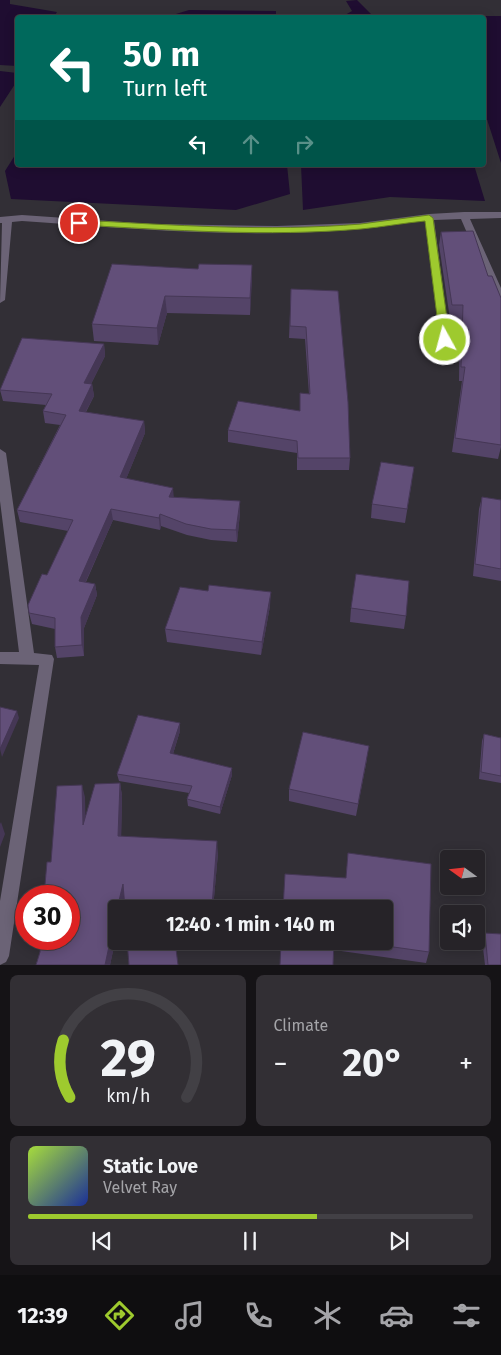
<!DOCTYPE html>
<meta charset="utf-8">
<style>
:root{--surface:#262328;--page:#322f34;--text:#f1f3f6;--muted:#a4a4a8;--line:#424045;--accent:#9eca2e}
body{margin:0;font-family:"Fira Sans",sans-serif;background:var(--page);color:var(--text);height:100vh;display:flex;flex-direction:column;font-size:19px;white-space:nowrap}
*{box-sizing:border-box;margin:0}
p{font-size:16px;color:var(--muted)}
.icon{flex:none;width:28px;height:28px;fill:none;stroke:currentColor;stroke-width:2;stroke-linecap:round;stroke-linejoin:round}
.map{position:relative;height:965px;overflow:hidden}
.details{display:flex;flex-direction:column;gap:10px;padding:10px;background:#151316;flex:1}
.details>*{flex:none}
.top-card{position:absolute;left:15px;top:15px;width:471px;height:152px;border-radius:5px;box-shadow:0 2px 12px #0003,0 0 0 1px var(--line);background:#00695c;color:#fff;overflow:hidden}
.needle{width:32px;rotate:285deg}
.controls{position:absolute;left:440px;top:850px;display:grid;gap:10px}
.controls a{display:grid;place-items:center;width:45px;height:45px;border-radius:5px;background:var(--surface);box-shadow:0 2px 12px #0003,0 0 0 1px var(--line);font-size:25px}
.speed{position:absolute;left:15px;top:885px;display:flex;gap:10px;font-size:25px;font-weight:700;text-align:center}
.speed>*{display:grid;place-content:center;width:65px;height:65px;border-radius:50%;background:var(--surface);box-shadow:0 2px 12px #0003,0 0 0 1px var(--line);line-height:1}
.speed .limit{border:8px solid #d22;background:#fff;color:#111}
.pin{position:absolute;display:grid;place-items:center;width:42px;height:42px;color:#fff;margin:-21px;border:2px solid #fff;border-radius:50%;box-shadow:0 1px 5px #0007}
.me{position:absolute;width:55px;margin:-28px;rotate:353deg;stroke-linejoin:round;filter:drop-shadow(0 0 4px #0008)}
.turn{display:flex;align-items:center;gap:18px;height:105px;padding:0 25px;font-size:22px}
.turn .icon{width:65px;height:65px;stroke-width:2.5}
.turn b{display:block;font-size:35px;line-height:42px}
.lanes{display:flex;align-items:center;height:48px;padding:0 25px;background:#0003;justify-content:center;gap:25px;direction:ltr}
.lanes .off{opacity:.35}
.big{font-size:38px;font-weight:700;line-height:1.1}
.details .widget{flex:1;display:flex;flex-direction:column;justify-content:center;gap:8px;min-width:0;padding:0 18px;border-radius:8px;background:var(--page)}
.details .dial{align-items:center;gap:0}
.dial svg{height:130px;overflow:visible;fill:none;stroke:var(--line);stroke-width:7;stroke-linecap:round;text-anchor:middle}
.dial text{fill:var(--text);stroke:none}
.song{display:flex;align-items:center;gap:15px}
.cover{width:60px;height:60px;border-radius:8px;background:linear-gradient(135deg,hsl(80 70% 55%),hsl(230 70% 35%))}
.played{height:5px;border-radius:2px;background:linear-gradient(90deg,var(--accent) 65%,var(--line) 65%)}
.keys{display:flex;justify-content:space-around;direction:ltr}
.heat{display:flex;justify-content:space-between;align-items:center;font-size:28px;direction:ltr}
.details .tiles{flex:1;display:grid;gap:10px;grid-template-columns:1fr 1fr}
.widget:last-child{grid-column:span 2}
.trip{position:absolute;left:108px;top:900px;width:285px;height:50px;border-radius:5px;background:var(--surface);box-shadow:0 2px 12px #0003,0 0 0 1px var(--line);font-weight:700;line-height:50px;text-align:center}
.tab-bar{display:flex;height:80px;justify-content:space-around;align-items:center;background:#0f0e10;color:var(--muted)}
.tab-bar .icon{width:35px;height:35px}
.tab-bar .active{color:var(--accent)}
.tab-bar b{font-size:22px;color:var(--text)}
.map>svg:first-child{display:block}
.water{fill:#1f0d31}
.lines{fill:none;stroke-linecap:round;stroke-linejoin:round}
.minor{fill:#6b6376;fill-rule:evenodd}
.wall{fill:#544468}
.shaded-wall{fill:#453755}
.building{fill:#624f79;stroke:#453755}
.route{fill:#9eca2e;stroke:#67831e}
</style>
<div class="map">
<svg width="501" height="965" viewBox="0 0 501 965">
<rect width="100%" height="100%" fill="#322f36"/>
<path class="water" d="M 0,0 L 10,0 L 10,4 L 57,12 L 54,17 L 18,18 L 17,66 L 0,65 Z
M 357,0 L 374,17 L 295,17 L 294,15 L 345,15 L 352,11 L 346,1 Z
M 189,10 L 276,11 L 276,17 L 166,17 Z
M 453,16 L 501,16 L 501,163 L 484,110 L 484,18 Z
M 0,71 L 17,73 L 17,81 L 0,107 Z
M 17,152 L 18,165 L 287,165 L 290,194 L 236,210 L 11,199 L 5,171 Z
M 301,165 L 474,165 L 485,201 L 390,197 L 303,210 Z"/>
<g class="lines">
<path class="minor" d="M 464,212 L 501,212 L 501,218 L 470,219 L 501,288 L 501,303 L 496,300 L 461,219 L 434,220 L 450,341 L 445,344 L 440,341 L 425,220 C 403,223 382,227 360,229 C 250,239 133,229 22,221 L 12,222 L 5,300 L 0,303 L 2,223 L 0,223 L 0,217 L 22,215 L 152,224 L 277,226 L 360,223 L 429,214 Z
M 0,449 L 6,453 L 34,653 L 52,655 L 54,659 L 9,956 L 6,962 L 0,965 L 0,901 L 39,665 L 0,664 L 0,652 L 19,652 L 0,501 Z"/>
</g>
<path class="wall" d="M 441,232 L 488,276 L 501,298 L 501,447 L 498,459 L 452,452 L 462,381 L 459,381 L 460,319 L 450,319 L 439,245 Z
M 252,265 L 250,315 L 167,313 L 158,345 L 94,341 L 92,324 L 198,269 Z
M 291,289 L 338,291 L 350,458 L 349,470 L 297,470 L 297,453 L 228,442 L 228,430 L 300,411 L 309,394 L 305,339 L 289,338 Z
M 104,344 L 105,356 L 91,384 L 92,384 L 94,396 L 86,412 L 144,421 L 145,433 L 126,479 L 174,497 L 240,501 L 240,513 L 237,542 L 211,540 L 187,535 L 161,526 L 160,530 L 113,520 L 86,582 L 95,584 L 97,595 L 84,628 L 84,656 L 57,658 L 55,647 L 55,629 L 32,624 L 29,613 L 68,531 L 20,522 L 17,510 L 60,425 L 45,423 L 43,411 L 46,405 L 3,401 L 0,390 Z
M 412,481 L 405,523 L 371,518 L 372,504 Z
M 482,497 L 501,500 L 501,581 L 473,576 L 479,509 Z
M 270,606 L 261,655 L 167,642 L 165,629 Z
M 351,608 L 406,616 L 404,629 L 350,622 Z
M 180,731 L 173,754 L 232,768 L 232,775 L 220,814 L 188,806 L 187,799 L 189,793 L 119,781 L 117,774 Z
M 484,734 L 501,738 L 501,783 L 479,779 L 482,741 Z
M 367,759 L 356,816 L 289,801 L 289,789 Z
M 120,783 L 122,796 L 121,836 L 218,853 L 213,909 L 125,909 L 124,901 L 122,909 L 116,909 L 116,937 L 110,965 L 36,965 L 40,952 L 51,862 L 85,797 L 85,816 Z
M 348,853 L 429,952 L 426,963 L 334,950 L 281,941 L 384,941 L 346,878 Z
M 485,933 L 501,965 L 485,965 L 482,939 Z"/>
<path class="shaded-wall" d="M 252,265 L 252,282 L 250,315 L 250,298 Z
M 165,296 L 167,313 L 158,345 L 157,328 Z
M 104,344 L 105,356 L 86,394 L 84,383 Z
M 92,384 L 94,396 L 80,422 L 79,411 Z
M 144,421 L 145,433 L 122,489 L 120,477 Z
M 173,488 L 174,499 L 169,497 Z
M 240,501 L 240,513 L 237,542 L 236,530 Z
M 111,509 L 113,520 L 81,592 L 79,581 Z
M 160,514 L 161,526 L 160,530 L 159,518 Z
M 95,584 L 97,595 L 84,628 L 84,656 L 82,645 L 81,617 Z
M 271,592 L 270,606 L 261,655 L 262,642 Z
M 17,711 L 19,718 L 2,757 L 0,749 Z
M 180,723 L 180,731 L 171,760 L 170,753 Z
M 232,768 L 232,775 L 220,814 L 220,807 Z
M 120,783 L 122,796 L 121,848 L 118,836 Z
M 82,785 L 85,797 L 86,837 L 83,825 Z
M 1,822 L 5,834 L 0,847 L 0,824 Z
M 217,841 L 218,853 L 213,909 L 212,909 Z
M 123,884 L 125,896 L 122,909 L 117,909 Z
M 116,914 L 116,937 L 110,965 L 105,965 Z"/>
<path class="building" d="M 473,231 L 488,276 L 492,276 L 501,298 L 501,445 L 455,438 L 465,367 L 461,367 L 463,305 L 452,305 L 441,232 Z
M 112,264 L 198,269 L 199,264 L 252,265 L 250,298 L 165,296 L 157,328 L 92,324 Z
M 291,289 L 338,291 L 348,402 L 350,458 L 298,458 L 297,441 L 228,430 L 238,401 L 300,411 L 300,393 L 310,394 L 306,327 L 290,326 Z
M 22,338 L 104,344 L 84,383 L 92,384 L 79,411 L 144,421 L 120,477 L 173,488 L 169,497 L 240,501 L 236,530 L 211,529 L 186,524 L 160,514 L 159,518 L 111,509 L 79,581 L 95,584 L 81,617 L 82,645 L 55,647 L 55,618 L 29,613 L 28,605 L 42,574 L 47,575 L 73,520 L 17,510 L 66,415 L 43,411 L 52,394 L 0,390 Z
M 381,462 L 414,467 L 407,509 L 372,504 Z
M 482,497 L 501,500 L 501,569 L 475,564 Z
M 356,574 L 409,581 L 406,616 L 351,608 Z
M 209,585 L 271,592 L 262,642 L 165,629 L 180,587 L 208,591 Z
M 0,707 L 17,711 L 0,749 Z
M 138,715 L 180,723 L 170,753 L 232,768 L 220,807 L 187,799 L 192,786 L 117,774 Z
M 303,732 L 369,746 L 358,804 L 289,789 Z
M 484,734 L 501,738 L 501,776 L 481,772 Z
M 120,783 L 118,836 L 217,841 L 212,906 L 171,904 L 172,909 L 125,909 L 123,884 L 117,909 L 116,909 L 116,914 L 105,965 L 36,965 L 40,952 L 41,939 L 69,939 L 69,896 L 44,896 L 47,862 L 51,862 L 57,786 L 82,785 L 83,825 L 95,784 Z
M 348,853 L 431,864 L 429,952 L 351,941 L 384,941 L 384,909 L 283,909 L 285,874 L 346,878 Z
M 485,933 L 501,934 L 501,965 L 488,965 Z
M 127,941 L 175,941 L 178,965 L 129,965 Z
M 281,941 L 334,941 L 333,965 L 280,965 Z"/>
<path class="route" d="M 429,215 L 433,218 L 450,340 L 445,344 L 440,340 L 425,221 C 404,223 382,227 361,229 C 267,237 172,230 79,225 L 75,223 L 79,220 C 172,225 267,232 361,224 C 384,221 406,218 429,215 Z"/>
</svg>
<div class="controls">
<a><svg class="needle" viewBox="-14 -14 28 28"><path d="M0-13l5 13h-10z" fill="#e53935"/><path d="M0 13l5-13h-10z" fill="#a4a4a8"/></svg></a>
<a><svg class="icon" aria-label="sound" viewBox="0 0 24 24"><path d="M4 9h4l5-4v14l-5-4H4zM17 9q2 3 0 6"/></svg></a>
</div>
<div class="speed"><div class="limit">30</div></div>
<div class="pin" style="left:79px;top:223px;background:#d93025"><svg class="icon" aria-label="arrive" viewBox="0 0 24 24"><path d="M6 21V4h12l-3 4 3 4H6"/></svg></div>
<svg class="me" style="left:445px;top:340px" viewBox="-20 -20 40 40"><circle r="17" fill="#9eca2e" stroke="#fff" stroke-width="3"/><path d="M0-11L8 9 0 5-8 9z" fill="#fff"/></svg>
<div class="trip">12:40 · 1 min · 140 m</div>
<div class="top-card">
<div class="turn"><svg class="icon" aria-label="left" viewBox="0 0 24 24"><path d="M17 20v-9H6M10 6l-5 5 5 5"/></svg><div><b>50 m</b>Turn left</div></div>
<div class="lanes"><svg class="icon" aria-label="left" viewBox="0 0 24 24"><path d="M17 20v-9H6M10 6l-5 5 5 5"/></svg><svg class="icon off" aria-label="ahead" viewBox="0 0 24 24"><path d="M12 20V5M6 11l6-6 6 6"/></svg><svg class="icon off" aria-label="right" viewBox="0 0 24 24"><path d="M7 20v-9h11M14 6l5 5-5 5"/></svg></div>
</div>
</div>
<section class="details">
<div class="tiles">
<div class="widget dial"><svg viewBox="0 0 100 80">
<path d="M14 69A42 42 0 1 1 86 69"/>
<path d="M14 69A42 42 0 0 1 10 34" stroke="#9eca2e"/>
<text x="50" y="56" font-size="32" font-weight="700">29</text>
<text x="50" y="72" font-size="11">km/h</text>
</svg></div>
<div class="widget"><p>Climate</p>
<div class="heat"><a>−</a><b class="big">20°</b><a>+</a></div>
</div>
<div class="widget">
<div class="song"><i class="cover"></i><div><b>Static Love</b><p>Velvet Ray</p></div></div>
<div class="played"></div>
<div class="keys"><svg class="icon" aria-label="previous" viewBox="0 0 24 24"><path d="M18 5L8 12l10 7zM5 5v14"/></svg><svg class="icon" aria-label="pause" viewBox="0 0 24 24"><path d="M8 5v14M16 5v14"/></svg><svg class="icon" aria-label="next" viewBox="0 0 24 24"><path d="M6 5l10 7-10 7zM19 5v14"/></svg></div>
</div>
</div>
</section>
<nav class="tab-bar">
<b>12:39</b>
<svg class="icon active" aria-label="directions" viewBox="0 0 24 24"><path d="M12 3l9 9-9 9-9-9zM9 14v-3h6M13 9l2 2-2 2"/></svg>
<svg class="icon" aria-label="music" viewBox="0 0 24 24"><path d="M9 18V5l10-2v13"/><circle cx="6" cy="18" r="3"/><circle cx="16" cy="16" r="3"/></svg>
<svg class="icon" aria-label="phone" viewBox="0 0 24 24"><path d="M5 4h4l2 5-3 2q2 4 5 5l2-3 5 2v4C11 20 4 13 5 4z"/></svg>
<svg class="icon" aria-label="climate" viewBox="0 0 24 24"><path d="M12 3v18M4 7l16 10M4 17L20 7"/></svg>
<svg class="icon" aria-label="car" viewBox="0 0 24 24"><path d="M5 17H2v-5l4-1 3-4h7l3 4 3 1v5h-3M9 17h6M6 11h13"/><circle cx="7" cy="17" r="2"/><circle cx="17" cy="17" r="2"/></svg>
<svg class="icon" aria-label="filters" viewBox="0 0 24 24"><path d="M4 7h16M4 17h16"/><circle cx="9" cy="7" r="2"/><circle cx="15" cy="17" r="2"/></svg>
</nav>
